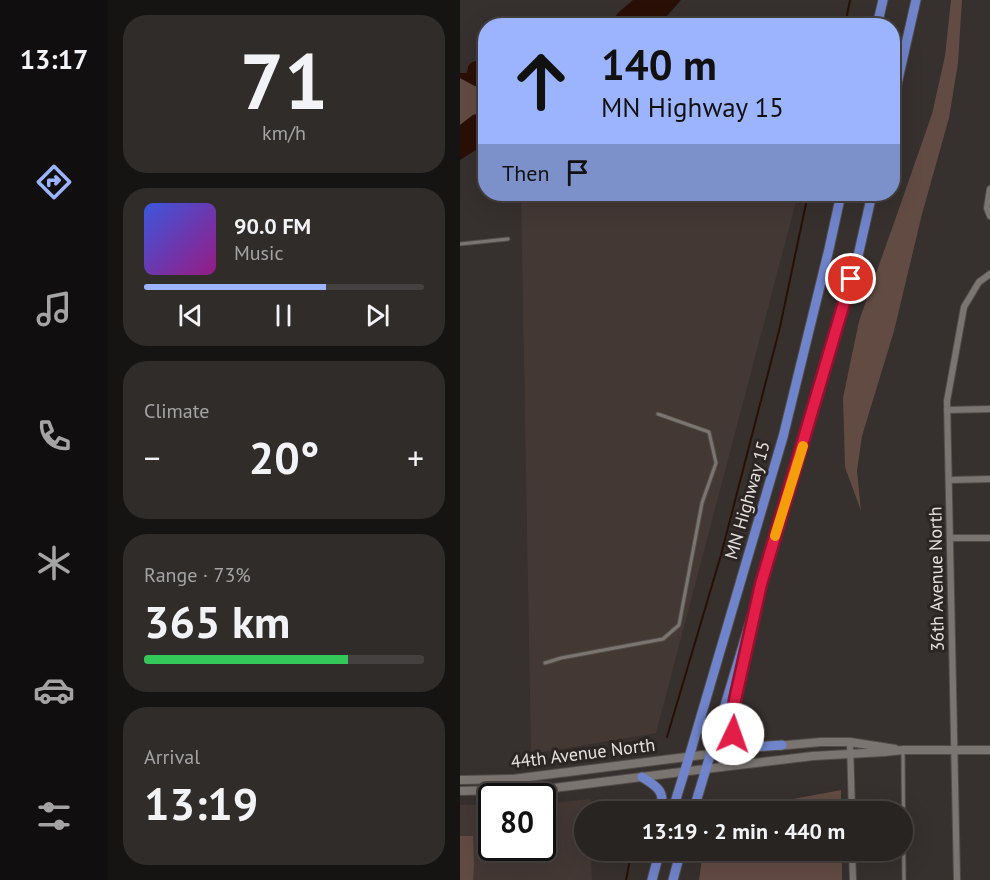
<!DOCTYPE html>
<meta charset="utf-8">
<style>
:root{--surface:#282422;--page:#302c2a;--text:#f1f3f6;--muted:#a5a4a5;--line:#444140;--accent:#9cb4fd}
body{margin:0;font-family:"PT Sans",sans-serif;background:var(--page);color:var(--text);height:100vh;display:flex;flex-direction:column;font-size:22px;white-space:nowrap}
*{box-sizing:border-box;margin:0}
p{font-size:20px;color:var(--muted)}
.icon{flex:none;width:33px;height:33px;fill:none;stroke:currentColor;stroke-width:2;stroke-linecap:round;stroke-linejoin:round}
.map{position:relative;flex:1;overflow:hidden}
.details{display:flex;flex-direction:column;gap:15px;padding:15px;background:#161413;width:352px}
.details>*{flex:none}
.hud{position:absolute;left:18px;top:18px;width:422px;height:183px;border-radius:24px;box-shadow:0 6px 24px #0002,0 0 0 2px var(--line);background:#9cb4fd;color:#111;overflow:hidden}
.speed{position:absolute;left:18px;top:783px;display:flex;gap:12px;font-size:30px;font-weight:700;text-align:center}
.speed>*{display:grid;place-content:center;width:78px;height:78px;border-radius:50%;background:var(--surface);box-shadow:0 6px 24px #0002,0 0 0 2px var(--line);line-height:1}
.speed .limit{border:3px solid #111;border-radius:9px;background:#fff;color:#111}
.pin{position:absolute;display:grid;place-items:center;width:51px;height:51px;color:#fff;margin:-26px;border:3px solid #fff;border-radius:50%;box-shadow:0 2px 6px #0007}
.me{position:absolute;width:66px;margin:-33px;rotate:3deg;stroke-linejoin:round;filter:drop-shadow(0 0 4px #0008)}
.turn{display:flex;align-items:center;gap:21px;height:126px;padding:0 24px;font-size:27px}
.turn .icon{width:78px;height:78px;stroke-width:2.5}
.turn b{display:block;font-size:42px;line-height:51px}
.then{display:flex;align-items:center;height:57px;padding:0 24px;background:#0003;gap:12px;font-size:22px}
.big{font-size:45px;font-weight:700;line-height:1.1}
.details .tile{flex:1;display:flex;flex-direction:column;justify-content:center;gap:9px;min-width:0;padding:0 21px;border-radius:24px;background:var(--page)}
.details .dial{align-items:center;gap:0}
.dial b{font-size:78px;line-height:1}
.song{display:flex;align-items:center;gap:18px}
.cover{width:72px;height:72px;border-radius:9px;background:linear-gradient(135deg,hsl(230 70% 55%),hsl(310 70% 35%))}
.played{height:6px;border-radius:3px;background:linear-gradient(90deg,var(--accent) 65%,var(--line) 65%)}
.keys{display:flex;justify-content:space-around;direction:ltr}
.heat{display:flex;justify-content:space-between;align-items:center;font-size:33px;direction:ltr}
.charge{height:9px;border-radius:4px;background:linear-gradient(90deg,#34c759 73%,var(--line) 0)}
.trip{position:absolute;left:114px;top:801px;width:339px;height:60px;border-radius:30px;background:var(--surface);box-shadow:0 6px 24px #0002,0 0 0 2px var(--line);font-weight:700;line-height:60px;text-align:center}
main{display:flex;flex:1;min-height:0}
.dock{display:flex;flex-direction:column;width:108px;justify-content:space-around;align-items:center;background:#100e0e;color:var(--muted)}
.dock .icon{width:42px;height:42px}
.dock .on{color:var(--accent)}
.dock b{font-size:27px;color:var(--text)}
.map>svg:first-child{display:block}
.built{fill:#443835}
.green{fill:#624b43}
.water{fill:#2a0f06}
.lines{fill:none;stroke-linecap:round;stroke-linejoin:round}
.stream{stroke:#2a0f06;stroke-width:2}
.service-casing{stroke:#514d4b;stroke-width:5}
.minor-casing{stroke:#514d4b;stroke-width:8}
.tertiary-casing{stroke:#514d4b;stroke-width:10}
.secondary-casing{stroke:#514d4b;stroke-width:10}
.trunk-casing{stroke:#514d4b;stroke-width:11}
.service{stroke:#7b7572;stroke-width:3}
.minor{stroke:#7b7572;stroke-width:6}
.tertiary{stroke:#7b7572;stroke-width:8}
.secondary{stroke:#7b7572;stroke-width:8}
.trunk{stroke:#7084cb;stroke-width:9}
.route-casing{stroke:#92132f;stroke-width:15}
.route{stroke:#e11d48;stroke-width:10}
.slow{stroke:#f59e0b;stroke-width:10}
.labels{text-anchor:middle;dominant-baseline:central;stroke-width:6;stroke-linejoin:round;paint-order:stroke}
.street-label{font-size:18px;fill:#e6e2e1;stroke:#2b2624}
</style>
<main>
<nav class="dock">
<b>13:17</b>
<svg class="icon on" aria-label="directions" viewBox="0 0 24 24"><path d="M12 3l9 9-9 9-9-9zM9 14v-3h6M13 9l2 2-2 2"/></svg>
<svg class="icon" aria-label="music" viewBox="0 0 24 24"><path d="M9 18V5l10-2v13"/><circle cx="6" cy="18" r="3"/><circle cx="16" cy="16" r="3"/></svg>
<svg class="icon" aria-label="phone" viewBox="0 0 24 24"><path d="M5 4h4l2 5-3 2q2 4 5 5l2-3 5 2v4C11 20 4 13 5 4z"/></svg>
<svg class="icon" aria-label="climate" viewBox="0 0 24 24"><path d="M12 3v18M4 7l16 10M4 17L20 7"/></svg>
<svg class="icon" aria-label="car" viewBox="0 0 24 24"><path d="M5 17H2v-5l4-1 3-4h7l3 4 3 1v5h-3M9 17h6M6 11h13"/><circle cx="7" cy="17" r="2"/><circle cx="17" cy="17" r="2"/></svg>
<svg class="icon" aria-label="filters" viewBox="0 0 24 24"><path d="M4 7h16M4 17h16"/><circle cx="9" cy="7" r="2"/><circle cx="15" cy="17" r="2"/></svg>
</nav>
<section class="details">
<div class="tile dial"><b>71</b><p>km/h</p></div>
<div class="tile">
<div class="song"><i class="cover"></i><div><b>90.0 FM</b><p>Music</p></div></div>
<div class="played"></div>
<div class="keys"><svg class="icon" aria-label="previous" viewBox="0 0 24 24"><path d="M18 5L8 12l10 7zM5 5v14"/></svg><svg class="icon" aria-label="pause" viewBox="0 0 24 24"><path d="M8 5v14M16 5v14"/></svg><svg class="icon" aria-label="next" viewBox="0 0 24 24"><path d="M6 5l10 7-10 7zM19 5v14"/></svg></div>
</div>
<div class="tile"><p>Climate</p>
<div class="heat"><a>−</a><b class="big">20°</b><a>+</a></div>
</div>
<div class="tile"><p>Range · 73%</p><b class="big">365 km</b><div class="charge"></div></div>
<div class="tile"><p>Arrival</p><b class="big">13:19</b></div>
</section>
<div class="map">
<svg width="530" height="880" viewBox="0 0 530 880">
<rect width="100%" height="100%" fill="#36302e"/>
<path class="built" d="M 61,194 L 338,194 L 196,733 L 71,754 Z
M 131,799 L 131,811 L 124,812 L 124,850 L 131,851 L 132,880 L 0,880 L 0,805 L 31,805 L 32,848 L 82,848 L 83,804 Z"/>
<path class="green" d="M 491,0 L 502,0 L 498,63 L 489,118 L 462,214 L 434,331 L 402,436 L 397,471 L 401,511 L 385,467 L 383,398 L 399,321 L 435,220 L 472,114 L 485,56 Z
M 0,78 L 15,86 L 25,87 L 26,110 L 22,113 L 13,115 L 0,125 Z
M 381,790 L 381,811 L 270,811 Z
M 0,836 L 13,836 L 14,864 L 13,880 L 0,880 Z
M 243,851 L 382,851 L 382,880 L 239,880 Z"/>
<path class="water" d="M 173,0 L 221,0 L 199,25 L 149,25 L 158,13 Z
M 16,61 L 22,62 L 25,66 L 25,87 L 15,86 L 0,78 L 0,73 L 7,73 C 8,66 8,63 16,61 Z
M 25,110 L 25,144 L 0,160 L 0,125 L 13,115 L 22,113 Z"/>
<g class="lines">
<path class="stream" d="M 385,26 L 390,0
M 207,737 L 261,555 L 320,327 L 348,194
M 166,880 L 172,850"/>
<defs>
<path id="service" d="M 0,244 L 48,239
M 85,663 L 101,658 L 203,639 L 219,625 L 242,503 L 256,463 L 249,432 L 198,414
M 443,752 L 444,880"/>
<path id="minor" d="M 530,189 L 527,208 L 530,216
M 487,410 L 530,409
M 489,480 L 530,479
M 491,538 L 530,538
M 390,742 L 392,812
M 392,850 L 393,880
M 497,880 L 487,401 L 504,307 L 519,282 L 530,274"/>
<path id="tertiary" d="M 316,746 L 361,742 L 390,742 L 435,749
M 250,754 L 295,749
M 245,769 L 353,756 L 424,752 L 443,750 L 530,750"/>
<path id="secondary" d="M 0,780 L 53,779 L 250,754
M 0,791 L 86,789 L 245,769"/>
<path id="trunk" d="M 417,26 L 423,0
M 432,106 L 456,0
M 283,662 C 279,679 262,732 280,742 C 293,749 308,746 322,745
M 182,777 C 199,788 204,790 202,812
M 212,812 L 229,757 L 323,437 L 369,249 L 381,194
M 233,812 L 345,439 L 398,256 L 412,194
M 192,880 L 200,850
M 213,880 L 221,850"/>
</defs>
<use href="#service" class="service-casing"/>
<use href="#minor" class="minor-casing"/>
<use href="#tertiary" class="tertiary-casing"/>
<use href="#secondary" class="secondary-casing"/>
<use href="#trunk" class="trunk-casing"/>
<use href="#service" class="service"/>
<use href="#minor" class="minor"/>
<use href="#tertiary" class="tertiary"/>
<use href="#secondary" class="secondary"/>
<use href="#trunk" class="trunk"/>
</g>
<g class="lines">
<defs>
<path id="route" d="M 273,734 L 272,726 L 275,700 L 301,584 L 391,279"/>
</defs>
<use href="#route" class="route-casing"/>
<use href="#route" class="route"/>
<path class="slow" d="M 315,536 L 343,446"/>
</g>
<g class="labels">
<g class="street-label">
<text transform="translate(287 500) rotate(-74)">MN Highway 15</text>
<text transform="translate(476 579) rotate(-91)">36th Avenue North</text>
<text transform="translate(123 753) rotate(-7)">44th Avenue North</text>
</g>
</g>
</svg>
<div class="speed"><div class="limit">80</div></div>
<div class="pin" style="left:391px;top:279px;background:#d93025"><svg class="icon" aria-label="arrive" viewBox="0 0 24 24"><path d="M6 21V4h12l-3 4 3 4H6"/></svg></div>
<svg class="me" style="left:273px;top:734px" viewBox="-20 -20 40 40"><circle r="19" fill="#fff"/><path d="M0-13L10 11 0 6-10 11z" fill="#e11d48"/></svg>
<div class="trip">13:19 · 2 min · 440 m</div>
<div class="hud">
<div class="turn"><svg class="icon" aria-label="ahead" viewBox="0 0 24 24"><path d="M12 20V5M6 11l6-6 6 6"/></svg><div><b>140 m</b>MN Highway 15</div></div>
<div class="then">Then<svg class="icon" aria-label="arrive" viewBox="0 0 24 24"><path d="M6 21V4h12l-3 4 3 4H6"/></svg></div>
</div>
</div>
</main>
